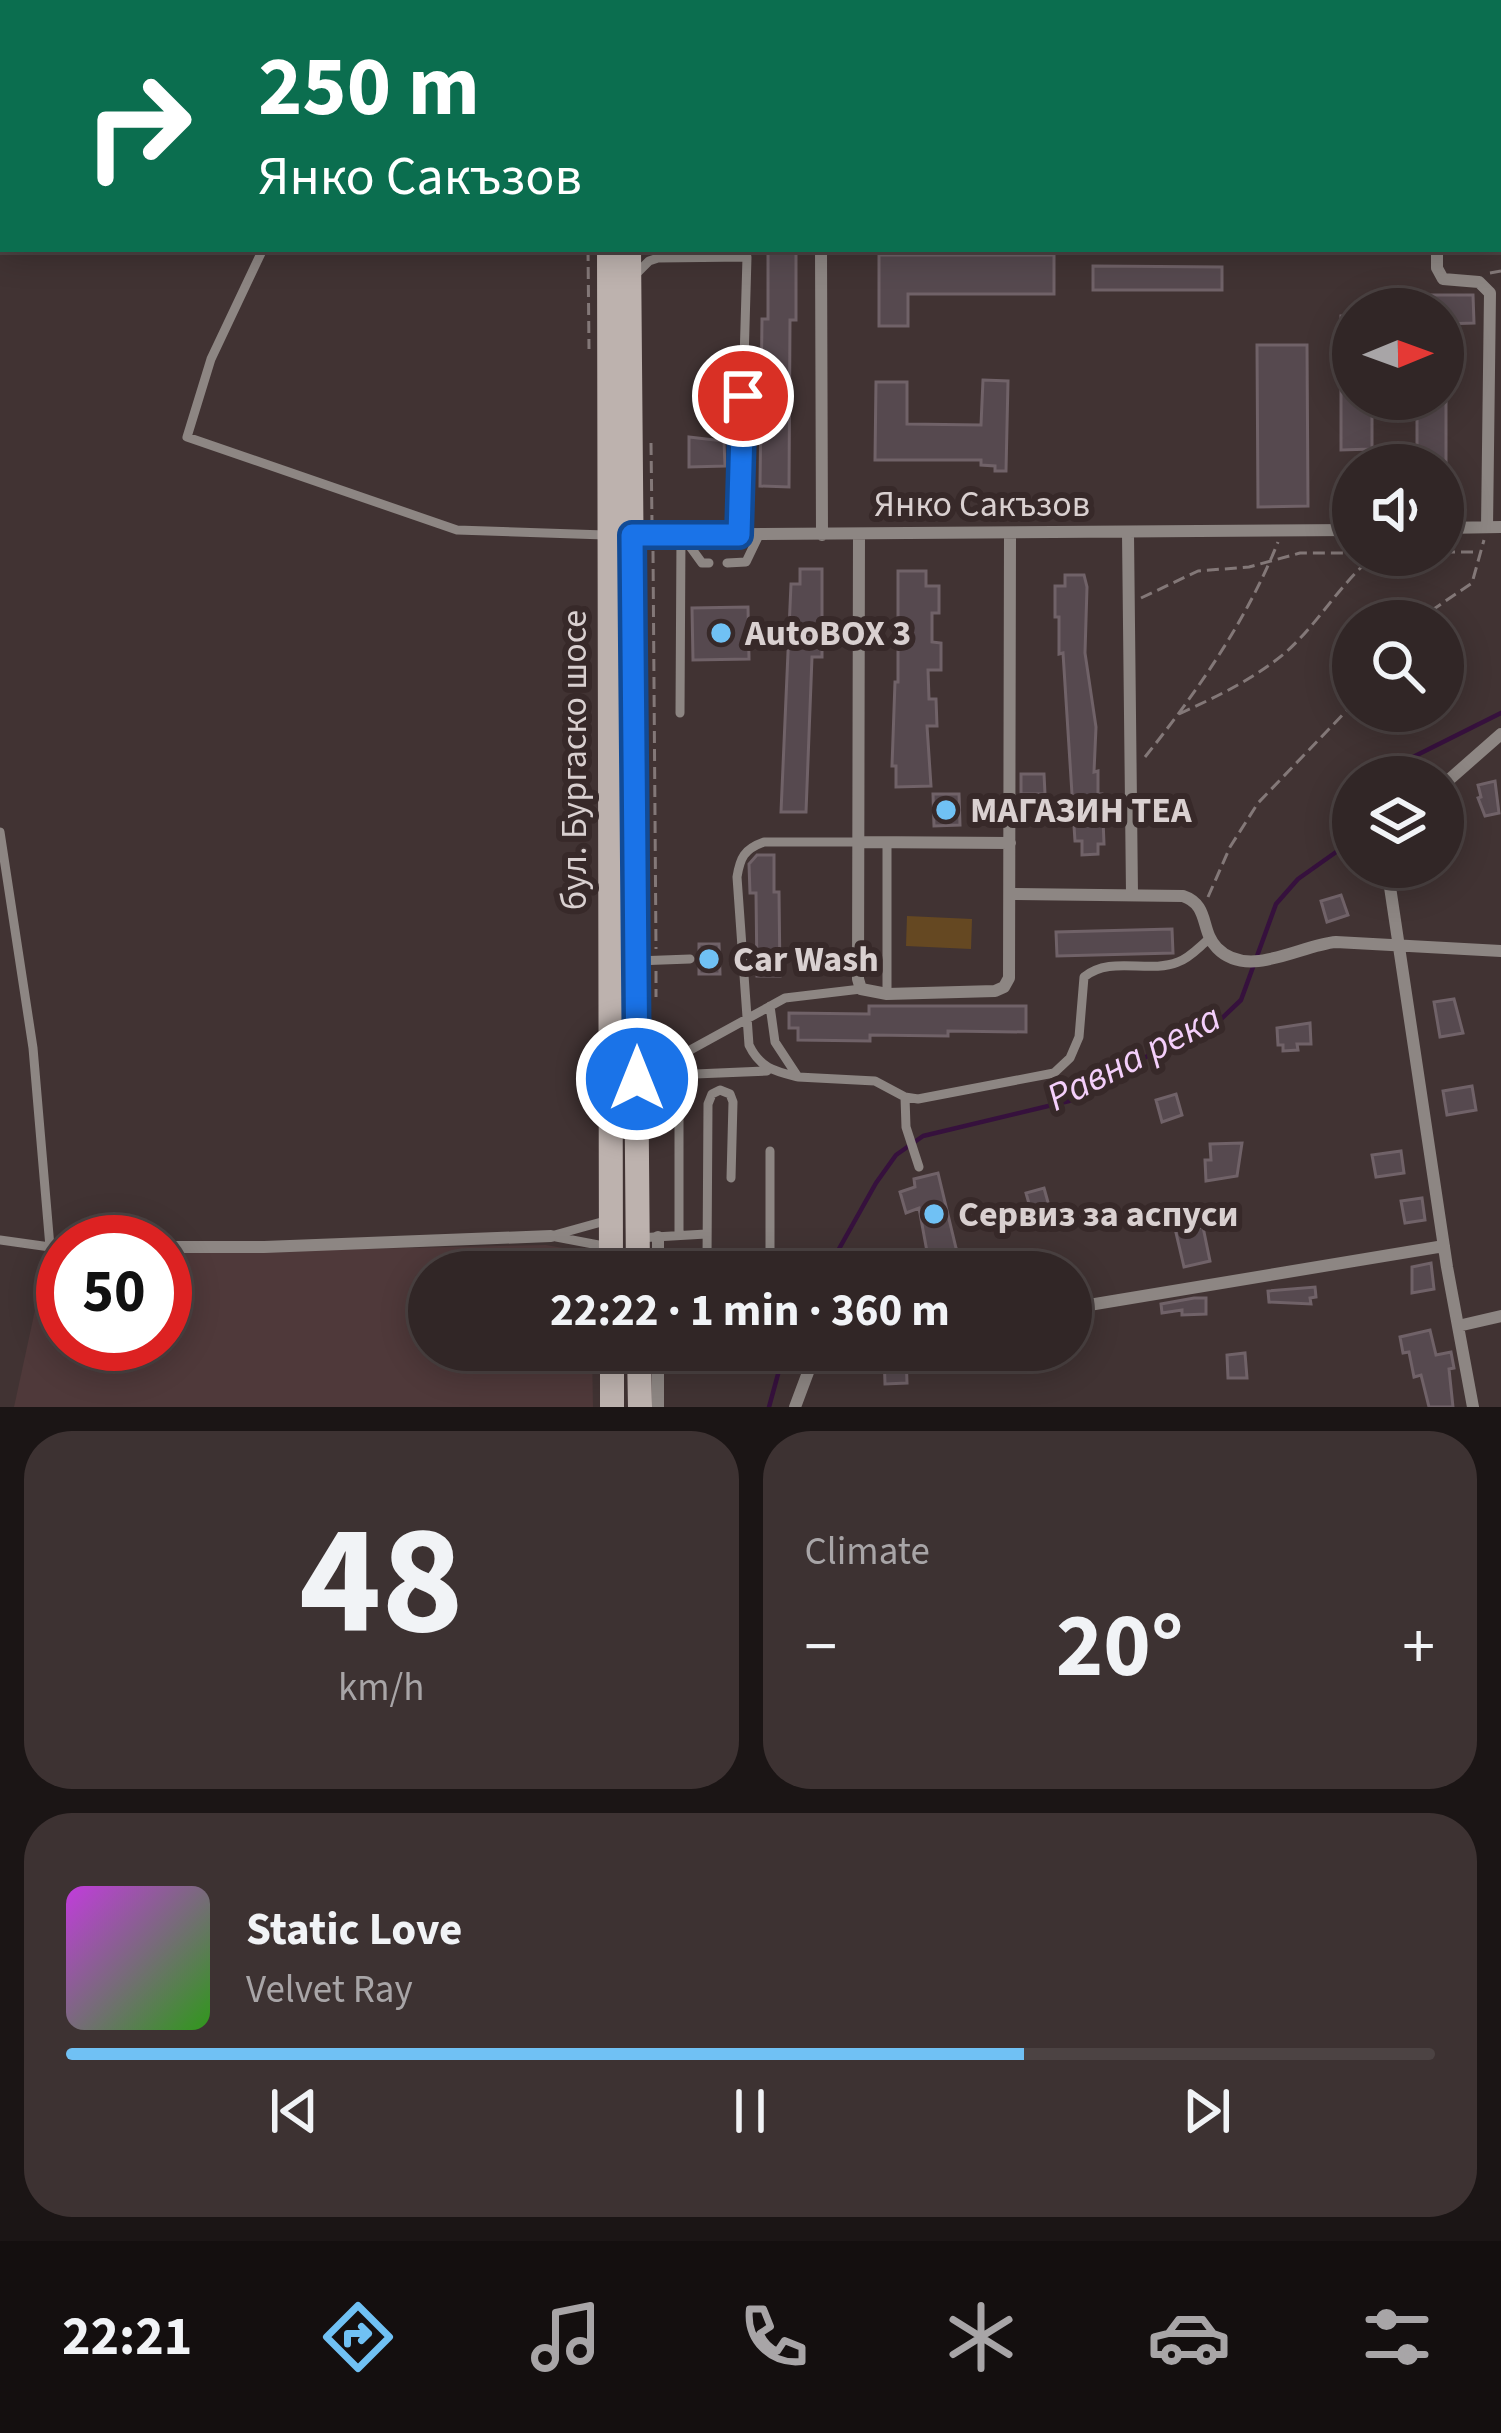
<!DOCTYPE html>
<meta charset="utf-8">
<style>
:root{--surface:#312626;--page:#3d3232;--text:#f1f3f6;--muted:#a8a5a7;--line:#4c4343;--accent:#70c1f4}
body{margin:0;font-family:"Source Sans 3",sans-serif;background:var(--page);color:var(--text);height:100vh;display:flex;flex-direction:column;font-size:45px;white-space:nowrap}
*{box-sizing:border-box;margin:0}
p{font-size:39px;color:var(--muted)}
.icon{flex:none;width:66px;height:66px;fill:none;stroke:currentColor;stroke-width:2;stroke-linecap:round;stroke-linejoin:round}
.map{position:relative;height:1407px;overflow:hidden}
.drawer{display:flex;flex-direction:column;gap:24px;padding:24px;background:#1b1515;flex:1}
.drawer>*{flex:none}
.top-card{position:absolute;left:0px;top:0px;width:1503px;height:252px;box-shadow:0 6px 30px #0003,0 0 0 3px var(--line);background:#0b6e4f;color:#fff;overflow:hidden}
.needle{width:78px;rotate:89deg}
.fabs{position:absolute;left:1332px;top:288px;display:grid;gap:24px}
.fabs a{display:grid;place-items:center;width:132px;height:132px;border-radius:50%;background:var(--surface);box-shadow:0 6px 30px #0003,0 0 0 3px var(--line);font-size:60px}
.speed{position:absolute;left:36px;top:1215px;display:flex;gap:24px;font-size:60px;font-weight:700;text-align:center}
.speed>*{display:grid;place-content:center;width:156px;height:156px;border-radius:50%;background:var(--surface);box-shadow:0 6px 30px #0003,0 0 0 3px var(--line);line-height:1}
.speed .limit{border:18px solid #d22;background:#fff;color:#111}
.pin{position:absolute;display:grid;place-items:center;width:102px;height:102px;color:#fff;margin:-51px;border:6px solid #fff;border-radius:50%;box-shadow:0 3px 12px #0007}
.me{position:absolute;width:132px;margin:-66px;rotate:0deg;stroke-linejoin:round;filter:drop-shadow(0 0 9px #0008)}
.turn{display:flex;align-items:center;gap:42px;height:252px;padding:0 60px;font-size:54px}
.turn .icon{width:156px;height:156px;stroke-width:2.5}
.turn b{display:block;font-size:84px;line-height:102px}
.big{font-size:90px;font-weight:700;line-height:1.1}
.drawer .tile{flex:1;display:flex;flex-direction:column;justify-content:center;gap:18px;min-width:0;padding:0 42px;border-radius:48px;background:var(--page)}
.drawer .dial{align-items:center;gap:0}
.dial b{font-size:156px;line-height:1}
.song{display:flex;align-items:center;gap:36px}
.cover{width:144px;height:144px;border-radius:18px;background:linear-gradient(135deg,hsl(290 70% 55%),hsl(110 70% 35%))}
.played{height:12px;border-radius:6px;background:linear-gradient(90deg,var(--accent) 70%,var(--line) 70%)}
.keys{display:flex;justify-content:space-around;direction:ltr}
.heat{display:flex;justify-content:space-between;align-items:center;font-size:66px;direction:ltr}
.drawer .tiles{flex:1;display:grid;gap:24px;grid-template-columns:1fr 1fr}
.tile:last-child{grid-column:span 2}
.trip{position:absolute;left:408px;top:1251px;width:684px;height:120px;border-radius:60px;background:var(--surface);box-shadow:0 6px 30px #0003,0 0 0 3px var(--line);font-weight:700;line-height:120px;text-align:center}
.dock{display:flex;height:192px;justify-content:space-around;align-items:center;background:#140f0f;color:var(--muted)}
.dock .icon{width:84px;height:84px}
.dock .current{color:var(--accent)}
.dock b{font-size:54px;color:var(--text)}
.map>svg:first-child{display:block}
.built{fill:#4f393a}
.green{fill:#654822}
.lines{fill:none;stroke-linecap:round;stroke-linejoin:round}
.stream{stroke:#36113d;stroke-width:4.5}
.building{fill:#56494f;stroke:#706268;stroke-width:3}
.path{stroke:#837878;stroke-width:3;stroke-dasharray:12 6;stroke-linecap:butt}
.lane{stroke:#8d8683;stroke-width:9}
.street{stroke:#8d8683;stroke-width:12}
.secondary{stroke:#bdb2ae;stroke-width:24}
.route-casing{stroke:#114b97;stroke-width:30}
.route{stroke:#1a73e8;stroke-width:21}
.poi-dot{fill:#70c1f4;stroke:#372929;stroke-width:4.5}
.labels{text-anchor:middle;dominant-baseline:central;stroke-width:12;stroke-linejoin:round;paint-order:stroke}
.street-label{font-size:36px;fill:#d9d0d0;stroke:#372929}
.poi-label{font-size:36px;font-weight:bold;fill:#d9d0d0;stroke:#372929;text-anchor:start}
.water-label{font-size:39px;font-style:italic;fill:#f4cffb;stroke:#372929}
</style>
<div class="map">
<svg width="1501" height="1407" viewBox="0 0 1501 1407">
<rect width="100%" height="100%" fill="#413333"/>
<path class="built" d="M 546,1245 L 591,1253 L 591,1272 L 429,1272 L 429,1350 L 592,1350 L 593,1407 L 14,1407 L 47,1255 L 63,1255 L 63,1344 L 165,1344 L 165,1253 Z"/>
<path class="green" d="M 907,916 L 972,919 L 971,949 L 906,946 Z"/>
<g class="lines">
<path class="stream" d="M 1390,777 L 1405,761 L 1501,713
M 826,1272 L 876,1183 L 896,1155 L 923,1136 L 1069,1101 L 1108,1085 L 1150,1054 L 1219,1021 L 1241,1000 L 1276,904 L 1298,879 L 1353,840
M 769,1407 L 783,1356"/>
</g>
<path class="building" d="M 768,249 L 796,249 L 796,320 L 790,320 L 789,487 L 760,486 L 762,319 L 768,319 Z
M 879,255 L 1054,255 L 1054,294 L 908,294 L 908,326 L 879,326 Z
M 1093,266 L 1222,267 L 1222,290 L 1093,290 Z
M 1417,295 L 1473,295 L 1474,323 L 1443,324 L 1443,309 L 1417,309 Z
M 1341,316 L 1353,316 L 1353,399 L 1372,399 L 1372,449 L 1341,450 Z
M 1257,345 L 1307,345 L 1308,506 L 1258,507 Z
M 983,380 L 1008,381 L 1006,471 L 995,471 L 995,466 L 981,465 L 981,460 L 875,460 L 876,382 L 907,382 L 907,424 L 981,425 Z
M 1417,399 L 1446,399 L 1446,465 L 1417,465 Z
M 689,437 L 724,441 L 725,466 L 689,467 Z
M 800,569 L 822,569 L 822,657 L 812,657 L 806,812 L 781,812 L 791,584 L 800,584 Z
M 898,571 L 926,571 L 926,586 L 939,586 L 939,613 L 932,613 L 932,642 L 941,643 L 941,670 L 928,670 L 929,699 L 936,699 L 937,726 L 927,726 L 931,786 L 896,787 L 896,766 L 892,766 L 895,682 L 898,682 Z
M 1065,575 L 1084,575 L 1087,587 L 1085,653 L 1096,727 L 1094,772 L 1098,771 L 1098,794 L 1102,794 L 1104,844 L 1098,844 L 1098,854 L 1082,855 L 1082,841 L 1075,841 L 1063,653 L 1059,654 L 1059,617 L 1055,617 L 1055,586 L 1065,586 Z
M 748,607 L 749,659 L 693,660 L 692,608 Z
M 1021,774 L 1044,774 L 1045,794 L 1021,794 Z
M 1495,781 L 1499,813 L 1485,816 L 1478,798 L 1481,797 L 1478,785 Z
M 933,794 L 959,794 L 960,825 L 934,826 Z
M 757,855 L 774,855 L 774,892 L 779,892 L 780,976 L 757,976 L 756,893 L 750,893 L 749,864 Z
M 1341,895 L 1348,915 L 1327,922 L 1321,901 Z
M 1172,929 L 1173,953 L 1057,956 L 1056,932 Z
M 699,944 L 719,944 L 720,974 L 699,974 Z
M 1454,999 L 1463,1033 L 1440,1037 L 1434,1002 Z
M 869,1006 L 1026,1006 L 1026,1032 L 948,1031 L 948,1036 L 870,1035 L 870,1041 L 798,1040 L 798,1028 L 789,1028 L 789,1013 L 869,1014 Z
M 1310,1023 L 1311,1044 L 1297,1044 L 1298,1050 L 1283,1051 L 1283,1045 L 1278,1045 L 1277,1028 Z
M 1472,1086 L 1476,1110 L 1447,1115 L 1443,1091 Z
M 1176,1094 L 1182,1115 L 1162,1122 L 1156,1100 Z
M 1242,1143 L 1237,1176 L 1206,1181 L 1205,1160 L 1211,1160 L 1210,1144 Z
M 1401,1151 L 1404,1173 L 1376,1177 L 1372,1155 Z
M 938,1173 L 956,1248 L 964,1272 L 944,1272 L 938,1254 L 928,1257 L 919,1208 L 906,1213 L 900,1192 L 915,1187 L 914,1179 Z
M 1044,1188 L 1051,1213 L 1033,1218 L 1026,1193 Z
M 1422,1198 L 1425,1220 L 1405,1223 L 1401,1201 Z
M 1191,1216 L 1194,1229 L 1203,1227 L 1210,1261 L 1184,1267 L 1173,1220 Z
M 1431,1263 L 1434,1289 L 1412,1293 L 1412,1267 Z
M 1315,1287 L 1316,1297 L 1310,1298 L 1311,1304 L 1269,1302 L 1268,1291 Z
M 1194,1298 L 1206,1298 L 1206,1314 L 1182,1315 L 1182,1310 L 1162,1313 L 1161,1304 Z
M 1430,1330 L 1436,1355 L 1451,1352 L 1454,1368 L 1449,1369 L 1453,1407 L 1429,1407 L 1421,1375 L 1414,1377 L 1409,1352 L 1403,1353 L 1400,1337 Z
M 906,1352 L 907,1383 L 885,1384 L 884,1353 Z
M 1245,1353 L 1247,1378 L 1228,1378 L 1227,1355 Z"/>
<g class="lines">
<path class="path" d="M 586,0 L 586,3
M 588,249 L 589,349
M 1490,273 L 1501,271
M 651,443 L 652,523
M 653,551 L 656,949
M 1443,552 L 1477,552
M 1141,598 L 1198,571 L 1249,567 L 1300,553 L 1353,553
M 1416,621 L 1472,583 L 1484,540
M 1179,714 C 1216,697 1254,679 1285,653 C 1319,623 1340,583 1375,555
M 1145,757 C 1197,692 1247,620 1278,542
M 1208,897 L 1230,847 L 1258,803 L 1353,704
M 656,971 L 656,997"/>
<path class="lane" d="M 755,0 L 761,3
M 1150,0 L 1150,3
M 235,3 L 236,0
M 379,3 L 380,0
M 679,3 L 679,0
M 703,3 L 709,0
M 0,139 L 3,141
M 1500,178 L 1501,178
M 263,249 L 211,359 L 187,437 L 457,530 L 605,535
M 634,276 L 649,261 L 658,258 L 747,257 L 739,534
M 681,534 L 702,563 L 709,563
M 727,563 L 746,562 L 759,535
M 680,713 L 681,534
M 0,832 L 33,1048 L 50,1247 L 0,1240
M 887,842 L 887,994
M 636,961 L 690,959
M 770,1006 L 775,1042 L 798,1077 L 875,1081 L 905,1097 L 918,1099 L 1054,1073 L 1070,1058 L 1079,1037 L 1084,977 C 1111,955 1148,974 1178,962 C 1190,958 1199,947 1209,939
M 653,1070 L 695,1074 L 767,1071
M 641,1077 L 785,998 L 861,989
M 798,1077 C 774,1071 760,1068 749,1045 L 737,877 C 740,858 744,849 764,842 L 859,842
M 679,1093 L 679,1235
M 905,1097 L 906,1127 L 919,1167
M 605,1221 L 551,1236 L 609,1247
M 638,1238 L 706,1234
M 715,1272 L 707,1260 L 708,1104 L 712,1094 L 720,1090 L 730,1094 L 733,1102 L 731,1178
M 758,1272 L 770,1252 L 770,1151"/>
<path class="street" d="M 886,0 L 888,3
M 1046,0 L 1046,3
M 649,3 L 649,0
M 802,3 L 802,0
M 1443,3 L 1443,0
M 1500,7 L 1501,7
M 821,249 L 822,535
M 1437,249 L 1437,268 L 1443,279 L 1479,282 L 1490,293 L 1487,527
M 1443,528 L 1501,527
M 859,534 L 858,979 L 861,989 L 887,994 L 995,991 L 1004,987 L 1009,978 L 1010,534
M 1128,534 L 1132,894
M 628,535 L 1353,530
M 1443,785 L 1501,734
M 859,842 L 1010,843
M 1387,867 L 1447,1267 L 1473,1407
M 1012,894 L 1183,896 C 1210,905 1200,931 1217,948 C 1248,980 1300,945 1336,942 L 1501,951
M 658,1237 L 658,1272
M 50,1247 L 63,1247
M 165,1247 L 264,1247 L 551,1236
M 1071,1308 L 1444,1246
M 1458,1326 L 1501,1316
M 658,1350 L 658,1362 L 816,1351
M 658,1362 L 658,1407
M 795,1407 L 816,1351 L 821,1350"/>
<path class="secondary" d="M 608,0 L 608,3
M 628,0 L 628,3
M 609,249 L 611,1272
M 629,249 L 638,1272
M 612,1350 L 612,1407
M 639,1350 L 640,1407"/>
</g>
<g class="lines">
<defs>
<path id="route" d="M 637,1079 L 632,535 L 739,535 L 743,396"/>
</defs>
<use href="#route" class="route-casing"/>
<use href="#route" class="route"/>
</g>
<g class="poi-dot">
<circle cx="721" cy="633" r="12"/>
<circle cx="946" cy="810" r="12"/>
<circle cx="709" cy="959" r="12"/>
<circle cx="934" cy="1214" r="12"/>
</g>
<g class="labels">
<g class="street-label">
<text x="982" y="504">Янко Сакъзов</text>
<text transform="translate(574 760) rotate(-90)">бул. Бургаско шосе</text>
</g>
<g class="poi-label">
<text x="745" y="633">AutoBOX 3</text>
<text x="970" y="810">МАГАЗИН ТЕА</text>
<text x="733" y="959">Car Wash</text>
<text x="958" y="1214">Сервиз за аспуси</text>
</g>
<g class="water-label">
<text transform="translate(1134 1058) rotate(-27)">Равна река</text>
</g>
</g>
</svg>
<div class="fabs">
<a><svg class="needle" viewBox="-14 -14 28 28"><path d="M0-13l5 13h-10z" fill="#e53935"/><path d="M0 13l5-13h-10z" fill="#a8a5a7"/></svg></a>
<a><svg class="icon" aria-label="sound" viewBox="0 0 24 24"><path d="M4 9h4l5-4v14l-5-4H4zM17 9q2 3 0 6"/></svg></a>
<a><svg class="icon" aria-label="search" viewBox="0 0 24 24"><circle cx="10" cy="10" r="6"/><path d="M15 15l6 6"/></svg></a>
<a><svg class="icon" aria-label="layers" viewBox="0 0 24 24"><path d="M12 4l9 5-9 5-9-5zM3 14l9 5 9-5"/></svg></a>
</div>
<div class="speed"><div class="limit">50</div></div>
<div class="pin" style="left:743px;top:396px;background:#d93025"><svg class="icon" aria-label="arrive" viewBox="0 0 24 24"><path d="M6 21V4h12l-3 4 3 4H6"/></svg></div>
<svg class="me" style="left:637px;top:1079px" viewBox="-20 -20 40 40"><circle r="17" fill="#1a73e8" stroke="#fff" stroke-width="3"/><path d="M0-11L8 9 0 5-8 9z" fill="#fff"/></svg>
<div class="trip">22:22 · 1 min · 360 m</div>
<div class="top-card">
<div class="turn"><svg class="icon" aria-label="right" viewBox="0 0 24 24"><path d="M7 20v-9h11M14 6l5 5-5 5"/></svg><div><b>250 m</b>Янко Сакъзов</div></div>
</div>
</div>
<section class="drawer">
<div class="tiles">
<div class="tile dial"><b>48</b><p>km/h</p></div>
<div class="tile"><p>Climate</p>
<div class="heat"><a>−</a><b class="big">20°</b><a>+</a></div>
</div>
<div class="tile">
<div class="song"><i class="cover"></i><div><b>Static Love</b><p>Velvet Ray</p></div></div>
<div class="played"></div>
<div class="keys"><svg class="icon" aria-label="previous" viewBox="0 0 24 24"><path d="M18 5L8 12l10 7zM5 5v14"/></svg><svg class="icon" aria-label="pause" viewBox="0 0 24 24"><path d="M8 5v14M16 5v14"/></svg><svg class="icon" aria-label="next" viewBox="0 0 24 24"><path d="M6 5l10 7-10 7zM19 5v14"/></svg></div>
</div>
</div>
</section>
<nav class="dock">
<b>22:21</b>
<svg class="icon current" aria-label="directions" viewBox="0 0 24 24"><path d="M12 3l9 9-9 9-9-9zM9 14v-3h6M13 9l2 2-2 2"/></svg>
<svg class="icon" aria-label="music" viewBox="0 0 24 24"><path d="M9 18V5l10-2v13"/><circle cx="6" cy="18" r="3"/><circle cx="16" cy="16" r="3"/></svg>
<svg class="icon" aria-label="phone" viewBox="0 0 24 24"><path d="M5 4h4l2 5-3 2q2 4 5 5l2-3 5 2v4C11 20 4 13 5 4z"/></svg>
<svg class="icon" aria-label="climate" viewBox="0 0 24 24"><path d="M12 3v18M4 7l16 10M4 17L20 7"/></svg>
<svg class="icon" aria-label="car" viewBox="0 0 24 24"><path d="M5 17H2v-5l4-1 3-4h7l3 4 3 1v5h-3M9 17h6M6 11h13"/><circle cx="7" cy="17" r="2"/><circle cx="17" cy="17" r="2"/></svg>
<svg class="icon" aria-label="filters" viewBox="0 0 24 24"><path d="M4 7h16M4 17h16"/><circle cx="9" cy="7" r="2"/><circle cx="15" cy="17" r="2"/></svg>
</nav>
